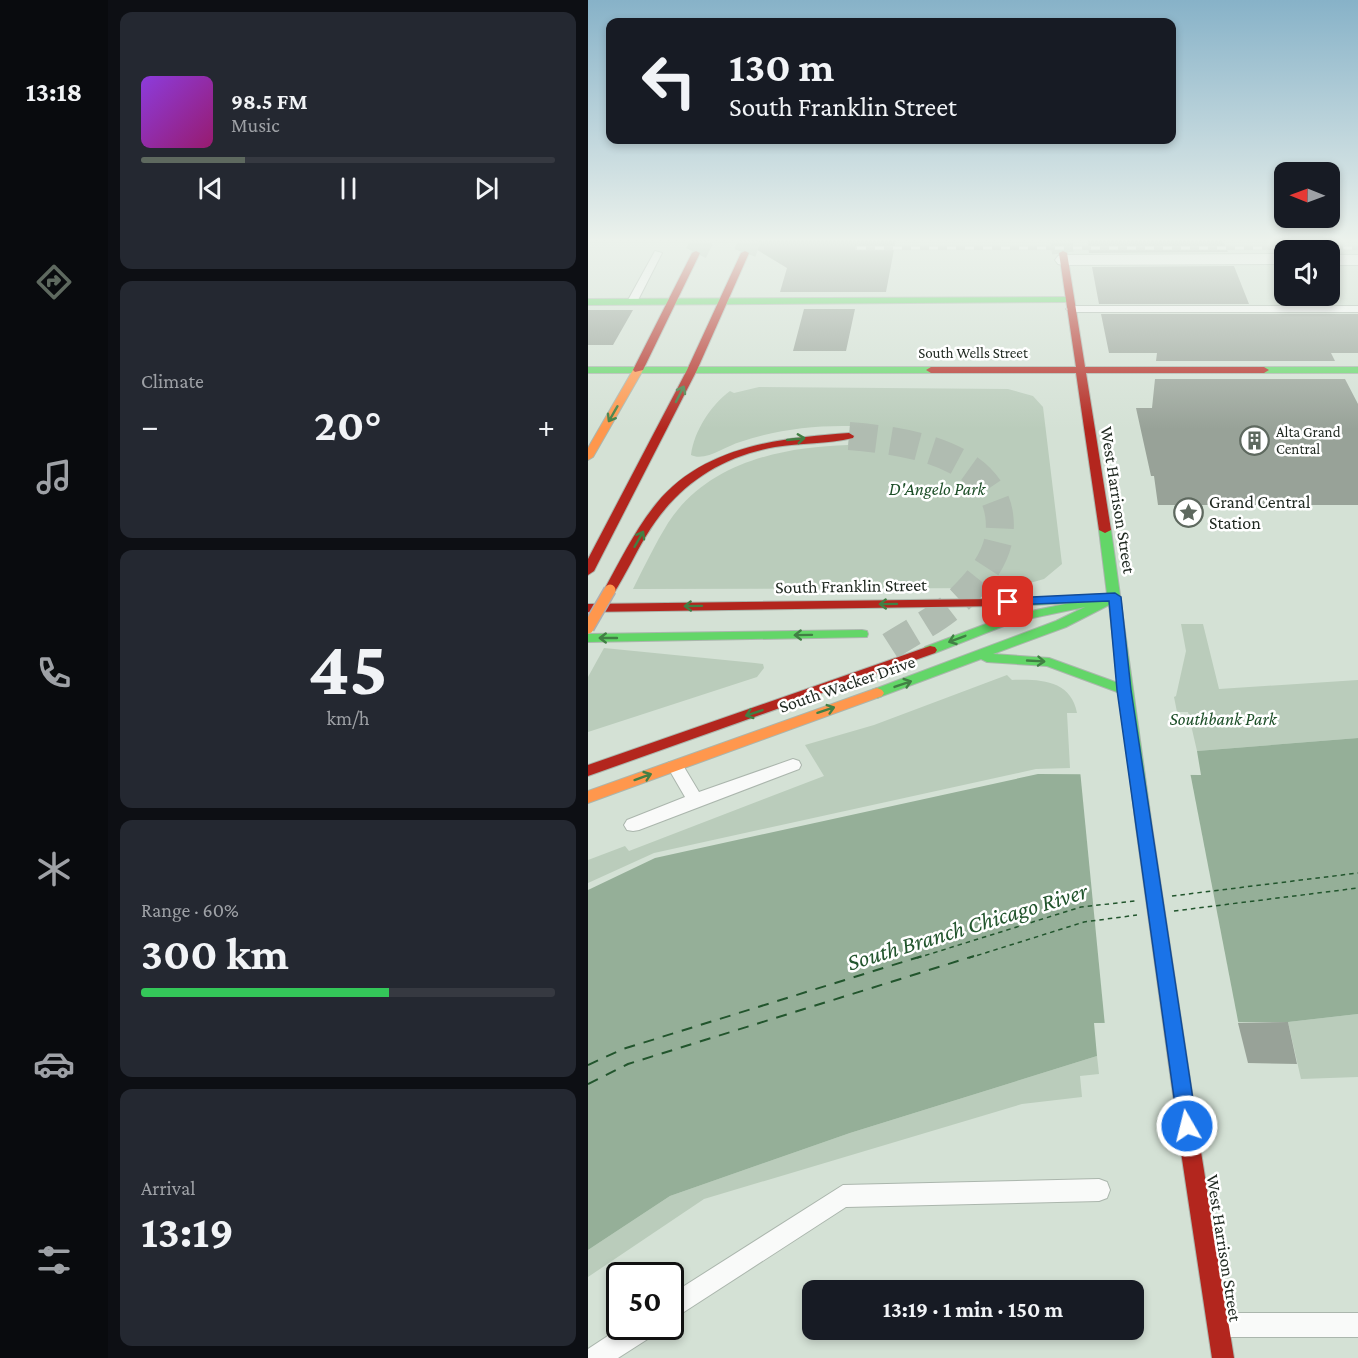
<!DOCTYPE html>
<meta charset="utf-8">
<style>
:root{--surface:#171b24;--page:#242831;--text:#f1f3f6;--muted:#9ea1a6;--line:#363941;--accent:#5e695f}
body{margin:0;font-family:"Crimson Pro",serif;background:var(--page);color:var(--text);height:100vh;display:flex;flex-direction:column;font-size:22px;white-space:nowrap}
*{box-sizing:border-box;margin:0}
p{font-size:20px;color:var(--muted)}
.icon{flex:none;width:33px;height:33px;fill:none;stroke:currentColor;stroke-width:2;stroke-linecap:round;stroke-linejoin:round}
.map{position:relative;flex:1;overflow:hidden}
.details{display:flex;flex-direction:column;gap:12px;padding:12px;background:#0d0f14;width:480px}
.details>*{flex:none}
.hud{position:absolute;left:18px;top:18px;width:570px;height:126px;border-radius:12px;box-shadow:0 3px 9px #0003;background:#171b24;color:var(--text);overflow:hidden}
.needle{width:39px;rotate:271deg}
.controls{position:absolute;left:686px;top:162px;display:grid;gap:12px}
.controls a{display:grid;place-items:center;width:66px;height:66px;border-radius:12px;background:var(--surface);box-shadow:0 3px 9px #0003;font-size:30px}
.speed{position:absolute;left:18px;top:1262px;display:flex;gap:12px;font-size:30px;font-weight:700;text-align:center}
.speed>*{display:grid;place-content:center;width:78px;height:78px;border-radius:50%;background:var(--surface);box-shadow:0 3px 9px #0003;line-height:1}
.speed .limit{border:3px solid #111;border-radius:9px;background:#fff;color:#111}
.pin{position:absolute;display:grid;place-items:center;width:51px;height:51px;color:#fff;margin:-26px;border-radius:12px;box-shadow:0 3px 9px #0006}
.me{position:absolute;width:66px;margin:-33px;rotate:352deg;stroke-linejoin:round;filter:drop-shadow(0 0 4px #0008)}
.turn{display:flex;align-items:center;gap:21px;height:126px;padding:0 24px;font-size:27px}
.turn .icon{width:78px;height:78px;stroke-width:2.5}
.turn b{display:block;font-size:42px;line-height:51px}
.big{font-size:45px;font-weight:700;line-height:1.1}
.details .tile{flex:1;display:flex;flex-direction:column;justify-content:center;gap:9px;min-width:0;padding:0 21px;border-radius:12px;background:var(--page)}
.details .dial{align-items:center;gap:0}
.dial b{font-size:78px;line-height:1}
.song{display:flex;align-items:center;gap:18px}
.cover{width:72px;height:72px;border-radius:9px;background:linear-gradient(135deg,hsl(270 70% 55%),hsl(320 70% 35%))}
.played{height:6px;border-radius:3px;background:linear-gradient(90deg,var(--accent) 25%,var(--line) 25%)}
.keys{display:flex;justify-content:space-around;direction:ltr}
.heat{display:flex;justify-content:space-between;align-items:center;font-size:33px;direction:ltr}
.charge{height:9px;border-radius:4px;background:linear-gradient(90deg,#34c759 60%,var(--line) 0)}
.trip{position:absolute;left:214px;top:1280px;width:342px;height:60px;border-radius:12px;background:var(--surface);box-shadow:0 3px 9px #0003;font-weight:700;line-height:60px;text-align:center}
main{display:flex;flex:1;min-height:0}
.dock{display:flex;flex-direction:column;width:108px;justify-content:space-around;align-items:center;background:#090b0e;color:var(--muted)}
.dock .icon{width:42px;height:42px}
.dock .selected{color:var(--accent)}
.dock b{font-size:27px;color:var(--text)}
.map>svg:first-child{display:block}
.green{fill:#baccbb}
.water{fill:#95af98}
.pier{fill:#d4e1d5}
.lines{fill:none;stroke-linecap:round;stroke-linejoin:round}
.ferry-far1{stroke:#22552d;stroke-width:1.5;stroke-dasharray:4.5 4;stroke-linecap:butt}
.ferry{stroke:#22552d;stroke-width:2;stroke-dasharray:11 9;stroke-linecap:butt}
.building{fill:#98a298}
.secondary-tunnel{stroke:#b0bcb1;stroke-width:22;stroke-dasharray:22 10;stroke-linecap:butt}
.highway-tunnel{stroke:#b0bcb1;stroke-width:28;stroke-dasharray:28 14;stroke-linecap:butt}
.lane-casing{stroke:#abb6ad;stroke-width:2}
.street-casing{stroke:#abb6ad;stroke-width:2}
.fast-casing{stroke:#abb6ad;stroke-width:2}
.slow-casing{stroke:#abb6ad;stroke-width:2}
.jam-casing{stroke:#abb6ad;stroke-width:2}
.lane{fill:#f9faf9;fill-rule:evenodd}
.street{fill:#f9faf9;fill-rule:evenodd}
.fast{fill:#63d668;fill-rule:evenodd}
.slow{fill:#ff974d;fill-rule:evenodd}
.jam{fill:#b3261e;fill-rule:evenodd}
.rail-casing{stroke:#b6b9b6;stroke-width:4.5}
.rail{stroke:#fff;stroke-width:3;stroke-dasharray:9;stroke-linecap:butt}
.slow-bridge-casing{stroke:#adadb1;stroke-width:14;stroke-linecap:butt}
.slow-bridge{stroke:#ff974d;stroke-width:11}
.oneway{stroke:#417f44}
.route{fill:#1a73e8;stroke:#114b97;stroke-width:1.5}
.labels{text-anchor:middle;dominant-baseline:central;stroke-width:5;stroke-linejoin:round;paint-order:stroke}
.far-street-label{font-size:15px;fill:#1f2820;stroke:#fff}
.far-poi-label{font-size:15px;fill:#1f2820;stroke:#fff;text-anchor:start}
.park-label{font-size:18px;font-style:italic;fill:#1d4f28;stroke:#fff}
.street-label{font-size:18px;fill:#1f2820;stroke:#fff}
.poi-label{font-size:18px;fill:#1f2820;stroke:#fff;text-anchor:start}
.near-water-label{font-size:24px;font-style:italic;fill:#22552d;stroke:#fff}
</style>
<main>
<nav class="dock">
<b>13:18</b>
<svg class="icon selected" aria-label="directions" viewBox="0 0 24 24"><path d="M12 3l9 9-9 9-9-9zM9 14v-3h6M13 9l2 2-2 2"/></svg>
<svg class="icon" aria-label="music" viewBox="0 0 24 24"><path d="M9 18V5l10-2v13"/><circle cx="6" cy="18" r="3"/><circle cx="16" cy="16" r="3"/></svg>
<svg class="icon" aria-label="phone" viewBox="0 0 24 24"><path d="M5 4h4l2 5-3 2q2 4 5 5l2-3 5 2v4C11 20 4 13 5 4z"/></svg>
<svg class="icon" aria-label="climate" viewBox="0 0 24 24"><path d="M12 3v18M4 7l16 10M4 17L20 7"/></svg>
<svg class="icon" aria-label="car" viewBox="0 0 24 24"><path d="M5 17H2v-5l4-1 3-4h7l3 4 3 1v5h-3M9 17h6M6 11h13"/><circle cx="7" cy="17" r="2"/><circle cx="17" cy="17" r="2"/></svg>
<svg class="icon" aria-label="filters" viewBox="0 0 24 24"><path d="M4 7h16M4 17h16"/><circle cx="9" cy="7" r="2"/><circle cx="15" cy="17" r="2"/></svg>
</nav>
<section class="details">
<div class="tile">
<div class="song"><i class="cover"></i><div><b>98.5 FM</b><p>Music</p></div></div>
<div class="played"></div>
<div class="keys"><svg class="icon" aria-label="previous" viewBox="0 0 24 24"><path d="M18 5L8 12l10 7zM5 5v14"/></svg><svg class="icon" aria-label="pause" viewBox="0 0 24 24"><path d="M8 5v14M16 5v14"/></svg><svg class="icon" aria-label="next" viewBox="0 0 24 24"><path d="M6 5l10 7-10 7zM19 5v14"/></svg></div>
</div>
<div class="tile"><p>Climate</p>
<div class="heat"><a>−</a><b class="big">20°</b><a>+</a></div>
</div>
<div class="tile dial"><b>45</b><p>km/h</p></div>
<div class="tile"><p>Range · 60%</p><b class="big">300 km</b><div class="charge"></div></div>
<div class="tile"><p>Arrival</p><b class="big">13:19</b></div>
</section>
<div class="map">
<svg width="770" height="1358" viewBox="0 0 770 1358">
<rect width="100%" height="100%" fill="#d4e1d5"/>
<path class="green" d="M 171,387 L 420,389 L 445,396 L 455,407 L 474,564 L 456,579 L 424,588 L 45,589 C 56,567 67,544 80,523 C 119,463 193,447 260,445 L 263,426 C 226,425 187,430 152,442 C 138,446 117,462 103,455 C 106,431 123,405 142,391 L 146,393 Z
M 593,624 L 615,624 L 631,689 L 770,680 L 770,738 L 609,751 L 600,712 L 589,712 L 586,697 L 588,696 L 598,651 Z
M 16,648 L 167,663 L 175,664 L 176,668 L 169,677 L 0,732 L 0,677 Z
M 419,675 L 424,680 C 452,679 483,680 489,713 L 479,713 L 482,768 L 448,769 L 66,853 L 0,883 L 0,860 L 37,846 L 41,851 L 236,776 L 217,745 L 286,725 Z
M 770,1014 L 770,1077 L 713,1079 L 700,1022 Z
M 509,1056 L 511,1074 L 492,1076 L 494,1097 L 434,1104 L 116,1199 L 0,1277 L 0,1250 L 82,1196 L 262,1133 Z"/>
<path class="water" d="M 770,738 L 770,1014 L 700,1022 L 506,1023 L 509,1056 L 262,1133 L 82,1196 L 0,1250 L 0,890 L 67,858 L 450,774 L 613,775 L 609,751 Z"/>
<path class="pier" d="M 492,770 L 602,772 L 651,1026 L 517,1026 Z"/>
<g class="lines">
<path class="ferry-far1" d="M 584,896 L 770,873
M 586,911 L 770,888
M 329,958 L 493,907 L 547,901
M 381,958 L 496,922 L 549,915"/>
<path class="ferry" d="M 0,1065 L 35,1049 L 334,956
M 0,1084 L 40,1064 L 386,956"/>
</g>
<path class="building" d="M 151,239 L 308,239 L 298,292 L 192,292 L 199,268 Z
M 499,239 L 634,239 L 640,252 L 501,253 Z
M 646,266 L 661,304 L 511,304 L 504,267 Z
M 216,309 L 267,309 L 258,351 L 205,351 Z
M 0,310 L 45,310 L 25,345 L 0,345 Z
M 513,314 L 770,314 L 770,353 L 743,353 L 747,361 L 568,361 L 569,353 L 521,353 Z
M 567,379 L 757,379 L 770,404 L 770,505 L 570,505 L 566,476 L 563,476 L 548,408 L 564,408 Z
M 700,1022 L 709,1064 L 660,1063 L 650,1023 Z"/>
<g class="lines">
<path class="secondary-tunnel" d="M 473,239 L 475,253
M 108,253 L 115,239
M 157,253 L 162,239"/>
<path class="highway-tunnel" d="M 261,436 C 312,440 401,452 411,514 C 416,547 399,571 377,594 C 356,616 327,630 302,646"/>
<defs>
<path id="lane" d="M 67,251 L 74,253 L 49,302 L 41,304 L 39,302 Z
M 770,306 L 770,312 L 483,312 L 478,309 L 483,306 Z
M 205,759 L 211,761 L 213,765 L 211,769 L 51,830 L 45,831 L 39,830 L 36,825 L 39,820 L 97,797 L 79,766 L 81,762 L 93,762 L 111,792 Z
M 511,1179 L 519,1182 L 522,1190 L 519,1198 L 511,1201 L 258,1207 L 82,1321 L 82,1295 L 255,1185 Z
M 638,1313 L 770,1313 L 770,1337 L 638,1337 L 629,1334 L 626,1325 L 629,1316 Z
M 35,1326 L 69,1326 L 66,1335 L 30,1358 L 0,1358 L 0,1349 Z"/>
<path id="street" d="M 696,254 L 696,264 L 476,265 L 470,264 L 467,260 L 470,256 L 476,255 Z
M 741,255 L 770,255 L 770,265 L 741,265 Z"/>
<path id="fast" d="M 485,297 L 486,299 L 482,302 L 0,305 L 0,299 Z
M 0,367 L 343,367 L 348,370 L 343,373 L 0,373 Z
M 770,367 L 770,373 L 676,373 L 671,370 L 676,367 Z
M 517,527 L 523,530 L 564,827 L 561,831 L 556,833 L 551,831 L 548,827 L 532,693 L 459,666 L 399,662 L 393,659 L 294,696 L 289,698 L 282,693 L 284,690 L 468,621 L 497,607 L 426,622 L 347,653 L 337,653 L 335,650 L 337,647 L 419,616 L 482,603 L 407,607 L 403,606 L 401,603 L 403,600 L 519,594 L 511,530 ZM 521,605 L 530,683 L 461,658 L 405,654 L 478,627 Z
M 274,630 L 279,631 L 280,634 L 279,637 L 0,642 L 0,634 Z"/>
<path id="slow" d="M 50,367 L 55,370 L 5,457 L 0,460 L 0,448 L 45,370 Z
M 289,688 L 294,690 L 296,693 L 294,696 L 0,803 L 0,791 Z
M 556,821 L 561,823 L 564,827 L 613,1152 L 610,1159 L 603,1162 L 596,1159 L 593,1152 L 548,827 L 551,823 Z"/>
<path id="jam" d="M 108,251 L 112,253 L 55,370 L 47,372 L 45,370 L 104,253 Z
M 157,251 L 161,253 L 109,370 L 6,571 L 0,575 L 0,559 L 99,370 L 153,253 Z
M 475,251 L 479,253 L 497,367 L 676,367 L 681,370 L 676,373 L 498,373 L 523,530 L 517,533 L 511,530 L 488,373 L 343,373 L 338,370 L 343,367 L 488,367 L 471,253 Z
M 261,433 L 266,436 L 265,438 C 239,444 212,443 187,447 C 131,457 87,487 58,536 C 47,554 38,574 26,593 L 22,594 L 16,590 C 32,561 47,530 68,504 C 115,446 192,438 261,433 Z
M 407,599 L 411,600 L 413,603 L 411,606 L 0,612 L 0,604 Z
M 342,646 L 347,647 L 349,650 L 347,653 L 0,776 L 0,765 Z
M 603,1142 L 610,1145 L 613,1152 L 646,1358 L 624,1358 L 593,1152 L 596,1145 Z"/>
</defs>
<use href="#lane" class="lane-casing"/>
<use href="#street" class="street-casing"/>
<use href="#fast" class="fast-casing"/>
<use href="#slow" class="slow-casing"/>
<use href="#jam" class="jam-casing"/>
<use href="#lane" class="lane"/>
<use href="#street" class="street"/>
<use href="#fast" class="fast"/>
<use href="#slow" class="slow"/>
<use href="#jam" class="jam"/>
<defs>
<path id="rail" d="M 269,248 L 770,248"/>
</defs>
<use href="#rail" class="rail-casing"/>
<use href="#rail" class="rail"/>
<defs>
<path id="slow-bridge" d="M 0,628 L 22,590"/>
</defs>
<use href="#slow-bridge" class="slow-bridge-casing"/>
<use href="#slow-bridge" class="slow-bridge"/>
</g>
<defs><path id="oneway-shaft" d="M-6 0H5M1.5-3L5.5 0L1.5 3" fill="none" stroke-width="1.6" stroke-linecap="round" stroke-linejoin="round" transform="scale(1.5)"/></defs>
<g class="oneway">
<use href="#oneway-shaft" transform="translate(92 394) rotate(-63)"/>
<use href="#oneway-shaft" transform="translate(25 414) rotate(120)"/>
<use href="#oneway-shaft" transform="translate(208 439) rotate(-6)"/>
<use href="#oneway-shaft" transform="translate(51 539) rotate(-60)"/>
<use href="#oneway-shaft" transform="translate(300 604) rotate(179)"/>
<use href="#oneway-shaft" transform="translate(105 606) rotate(179)"/>
<use href="#oneway-shaft" transform="translate(215 635) rotate(179)"/>
<use href="#oneway-shaft" transform="translate(20 638) rotate(180)"/>
<use href="#oneway-shaft" transform="translate(369 639) rotate(159)"/>
<use href="#oneway-shaft" transform="translate(448 661) rotate(3)"/>
<use href="#oneway-shaft" transform="translate(315 684) rotate(-19)"/>
<use href="#oneway-shaft" transform="translate(238 710) rotate(-18)"/>
<use href="#oneway-shaft" transform="translate(166 713) rotate(161)"/>
<use href="#oneway-shaft" transform="translate(55 777) rotate(-20)"/>
</g>
<linearGradient id="sky" x2="0" y2="1"><stop stop-color="#87b2c8"/><stop offset="0.56" stop-color="#ecf2ec"/><stop offset="1" stop-color="#ecf2ec" stop-opacity="0"/></linearGradient>
<rect width="770" height="429" fill="url(#sky)"/>
<path class="route" d="M 527,593 L 533,597 L 543,690 L 609,1126 L 606,1133 L 599,1135 L 592,1133 L 590,1126 L 529,690 L 521,601 L 420,605 L 413,602 L 420,598 Z"/>
<defs>
<symbol id="building-ring" viewBox="-11 -11 22 22"><circle r="9.5" fill="#fff" stroke="#5e695f" stroke-width="1.5"/><path d="M-4-6H4V6H1V3H-1V6H-4ZM-2.5-4.3h1.7v1.8h-1.7ZM.8-4.3h1.7v1.8H.8ZM-2.5-1h1.7V.8h-1.7ZM.8-1h1.7V.8H.8Z" fill="#5e695f"/></symbol>
<symbol id="sight-ring" viewBox="-11 -11 22 22"><circle r="9.5" fill="#fff" stroke="#5e695f" stroke-width="1.5"/><path d="M0-6L1.8-2.2L6-1.7L2.9 1.2L3.7 5.4L0 3.3L-3.7 5.4L-2.9 1.2L-6-1.7L-1.8-2.2Z" fill="#5e695f"/></symbol>
</defs>
<g fill-rule="evenodd">
<use href="#building-ring" x="650" y="424" width="33" height="33"/>
<use href="#sight-ring" x="584" y="496" width="33" height="33"/>
</g>
<g class="labels">
<g class="far-street-label">
<text x="385" y="353">South Wells Street</text>
</g>
<g class="far-poi-label">
<text x="688" y="432">Alta Grand<tspan x="688" dy="17">Central</tspan></text>
</g>
<g class="park-label">
<text x="349" y="489">D'Angelo Park</text>
<text x="635" y="719">Southbank Park</text>
</g>
<g class="street-label">
<text transform="translate(530 500) rotate(81)">West Harrison Street</text>
<text transform="translate(263 586) rotate(-1)">South Franklin Street</text>
<text transform="translate(259 684) rotate(-19)">South Wacker Drive</text>
<text transform="translate(636 1248) rotate(81)">West Harrison Street</text>
</g>
<g class="poi-label">
<text x="621" y="502">Grand Central<tspan x="621" dy="21">Station</tspan></text>
</g>
<g class="near-water-label">
<text transform="translate(379 926) rotate(-17)">South Branch Chicago River</text>
</g>
</g>
</svg>
<div class="controls">
<a><svg class="needle" viewBox="-14 -14 28 28"><path d="M0-13l5 13h-10z" fill="#e53935"/><path d="M0 13l5-13h-10z" fill="#9ea1a6"/></svg></a>
<a><svg class="icon" aria-label="sound" viewBox="0 0 24 24"><path d="M4 9h4l5-4v14l-5-4H4zM17 9q2 3 0 6"/></svg></a>
</div>
<div class="speed"><div class="limit">50</div></div>
<div class="pin" style="left:420px;top:602px;background:#d93025"><svg class="icon" aria-label="arrive" viewBox="0 0 24 24"><path d="M6 21V4h12l-3 4 3 4H6"/></svg></div>
<svg class="me" style="left:599px;top:1126px" viewBox="-20 -20 40 40"><circle r="17" fill="#1a73e8" stroke="#fff" stroke-width="3"/><path d="M0-11L8 9 0 5-8 9z" fill="#fff"/></svg>
<div class="trip">13:19 · 1 min · 150 m</div>
<div class="hud">
<div class="turn"><svg class="icon" aria-label="left" viewBox="0 0 24 24"><path d="M17 20v-9H6M10 6l-5 5 5 5"/></svg><div><b>130 m</b>South Franklin Street</div></div>
</div>
</div>
</main>
